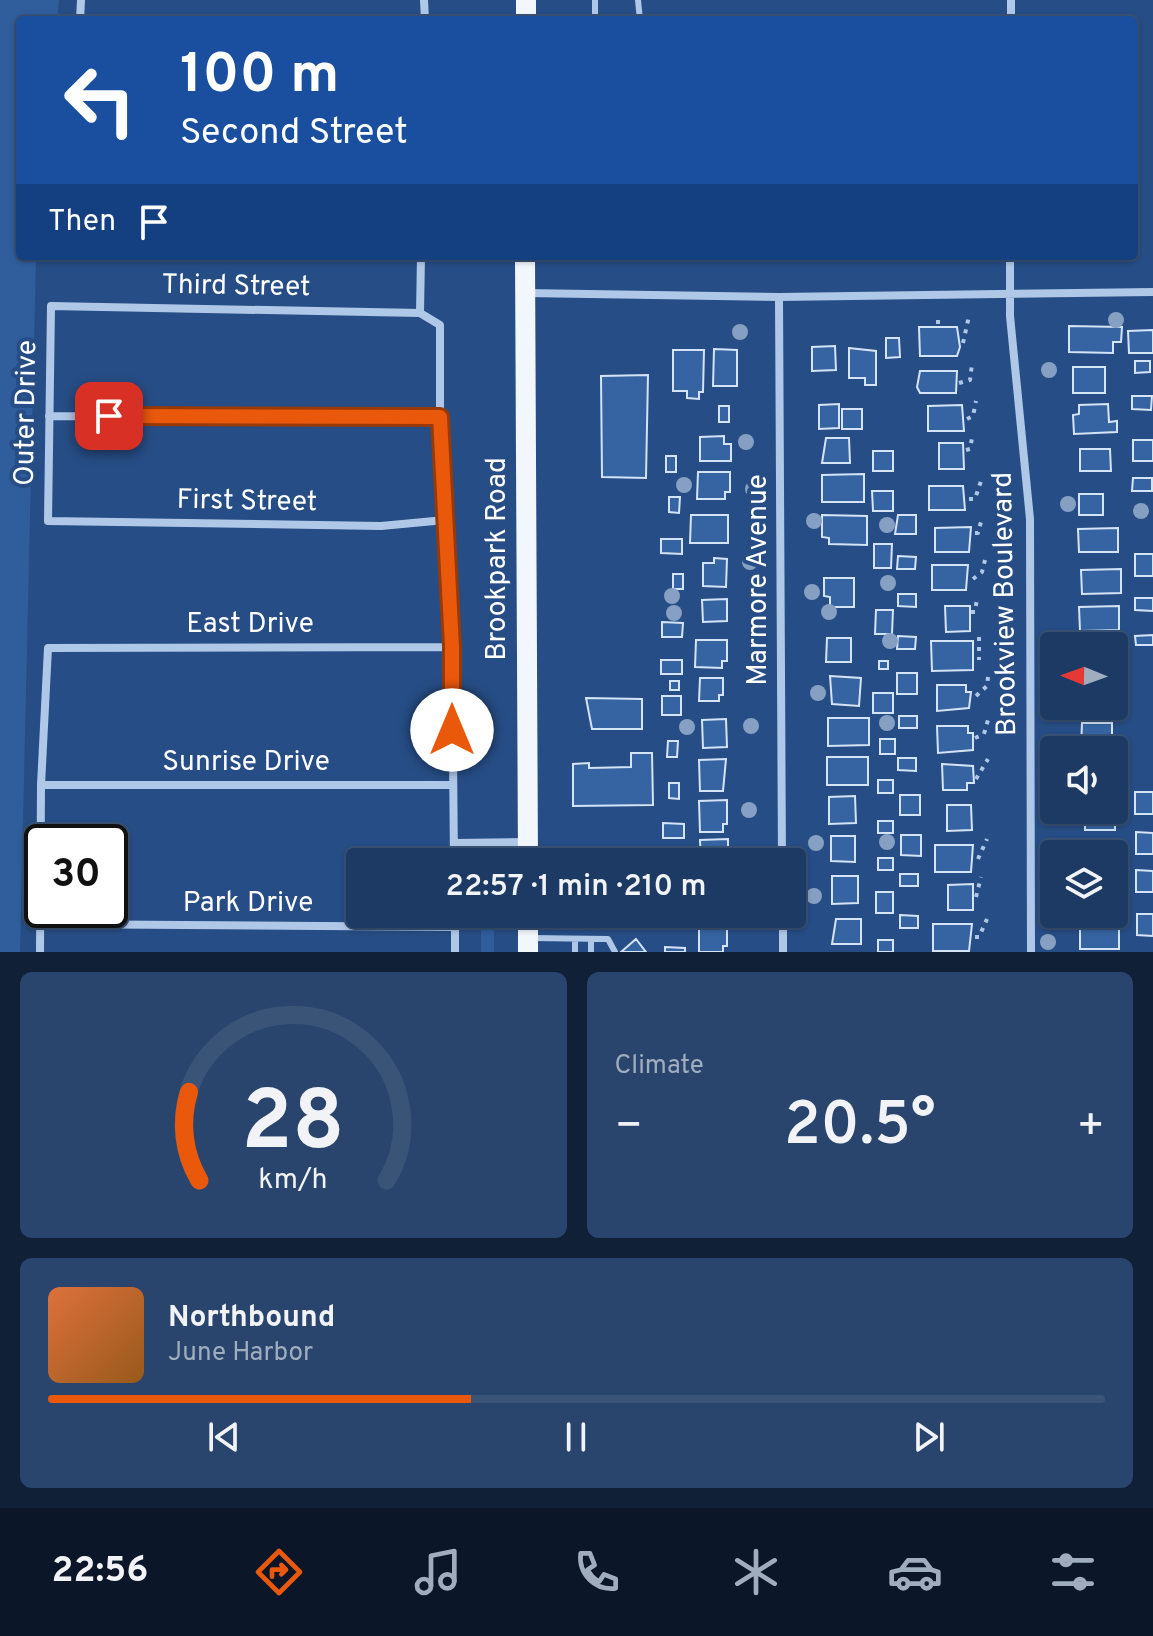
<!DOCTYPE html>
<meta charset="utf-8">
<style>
:root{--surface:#1c3a64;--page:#29456d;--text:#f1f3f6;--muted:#a0adbf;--line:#3a5478;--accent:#ea580c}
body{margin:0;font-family:Overpass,sans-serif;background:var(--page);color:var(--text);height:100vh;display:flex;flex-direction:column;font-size:30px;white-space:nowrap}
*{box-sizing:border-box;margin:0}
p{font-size:26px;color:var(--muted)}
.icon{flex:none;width:44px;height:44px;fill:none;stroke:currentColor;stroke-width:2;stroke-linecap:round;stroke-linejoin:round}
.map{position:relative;height:952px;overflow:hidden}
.sheet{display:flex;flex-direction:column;gap:20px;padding:20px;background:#0f2037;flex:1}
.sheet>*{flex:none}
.guide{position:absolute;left:16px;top:16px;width:1122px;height:244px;border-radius:8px;box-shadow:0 2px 6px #0004,0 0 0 2px var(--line);background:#1a4fa0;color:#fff;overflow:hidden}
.needle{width:52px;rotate:271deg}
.fabs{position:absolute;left:1040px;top:632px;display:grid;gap:16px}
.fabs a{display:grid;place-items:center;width:88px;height:88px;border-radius:8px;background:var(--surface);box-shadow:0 2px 6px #0004,0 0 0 2px var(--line);font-size:40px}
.speed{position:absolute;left:24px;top:824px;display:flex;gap:16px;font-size:40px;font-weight:700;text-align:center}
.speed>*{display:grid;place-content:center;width:104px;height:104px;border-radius:50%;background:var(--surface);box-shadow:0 2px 6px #0004,0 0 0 2px var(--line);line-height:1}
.speed .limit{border:4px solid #111;border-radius:12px;background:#fff;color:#111}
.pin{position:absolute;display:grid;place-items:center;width:68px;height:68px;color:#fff;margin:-34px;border-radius:16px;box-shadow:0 4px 12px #0006}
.me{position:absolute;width:88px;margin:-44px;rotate:0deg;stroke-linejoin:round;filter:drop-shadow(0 0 6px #0008)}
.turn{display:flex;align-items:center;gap:28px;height:168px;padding:0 32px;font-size:36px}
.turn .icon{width:104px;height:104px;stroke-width:2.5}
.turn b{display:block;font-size:56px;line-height:68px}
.then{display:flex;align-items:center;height:76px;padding:0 32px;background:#0003;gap:16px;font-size:30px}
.big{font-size:60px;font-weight:600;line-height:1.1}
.sheet .tile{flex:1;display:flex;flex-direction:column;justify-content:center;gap:12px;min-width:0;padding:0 28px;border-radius:12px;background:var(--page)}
.sheet .dial{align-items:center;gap:0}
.dial svg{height:208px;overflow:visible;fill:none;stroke:var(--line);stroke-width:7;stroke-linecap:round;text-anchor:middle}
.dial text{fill:var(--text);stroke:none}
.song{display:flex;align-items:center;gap:24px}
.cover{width:96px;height:96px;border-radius:12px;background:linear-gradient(135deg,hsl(20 70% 55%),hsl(30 70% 35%))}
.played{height:8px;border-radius:4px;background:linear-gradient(90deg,var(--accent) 40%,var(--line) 40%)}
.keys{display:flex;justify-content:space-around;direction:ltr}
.heat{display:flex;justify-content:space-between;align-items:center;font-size:44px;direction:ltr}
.sheet .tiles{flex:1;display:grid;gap:20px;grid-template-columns:1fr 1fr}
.tile:last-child{grid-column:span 2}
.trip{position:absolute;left:346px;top:848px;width:460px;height:80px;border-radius:8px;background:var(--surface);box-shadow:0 2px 6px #0004,0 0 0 2px var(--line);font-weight:600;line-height:80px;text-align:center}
.dock{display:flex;height:128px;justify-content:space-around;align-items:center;background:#0b1728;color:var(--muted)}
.dock .icon{width:56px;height:56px}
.dock .on{color:var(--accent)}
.dock b{font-size:36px;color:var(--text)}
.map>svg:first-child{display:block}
.green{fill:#305e9d}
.building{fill:#3664a2;stroke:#d4e3f6;stroke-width:2}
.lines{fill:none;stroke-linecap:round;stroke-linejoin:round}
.path{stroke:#b0c8e8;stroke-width:4;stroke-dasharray:4 6;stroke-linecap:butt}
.lane{stroke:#b0c8e8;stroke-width:6}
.street{stroke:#b0c8e8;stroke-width:8}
.primary{stroke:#f2f7fe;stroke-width:20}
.tree{fill:#86a0c3}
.route-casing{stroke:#983908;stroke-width:20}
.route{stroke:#ea580c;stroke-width:14}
.labels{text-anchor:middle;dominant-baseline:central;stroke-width:8;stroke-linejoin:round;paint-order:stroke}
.street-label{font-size:28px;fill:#fff;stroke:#264d85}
</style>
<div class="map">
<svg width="1153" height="952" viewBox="0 0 1153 952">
<rect width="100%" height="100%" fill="#264d85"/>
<path class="green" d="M 0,0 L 59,0 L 57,20 L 20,20 L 20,256 L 36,256 L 20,952 L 0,952 Z
M 481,914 L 494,914 L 494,952 L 481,952 Z"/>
<path class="building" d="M 1069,326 L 1122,327 L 1121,342 L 1113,342 L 1113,353 L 1069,352 Z
M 919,327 L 957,327 L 960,347 L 957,356 L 920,356 Z
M 1153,330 L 1153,353 L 1129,353 L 1128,331 Z
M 886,338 L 899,338 L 900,357 L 886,358 Z
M 835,346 L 836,370 L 812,371 L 812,347 Z
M 849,348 L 876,351 L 876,385 L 865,385 L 865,378 L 849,378 Z
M 714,349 L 737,350 L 737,386 L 713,386 Z
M 673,350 L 704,350 L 703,392 L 699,392 L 699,399 L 687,398 L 687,391 L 673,391 Z
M 1135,361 L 1150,361 L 1150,372 L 1135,373 Z
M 1073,367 L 1105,367 L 1105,393 L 1073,393 Z
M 920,371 L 957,371 L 956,393 L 920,393 L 917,387 Z
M 648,375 L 646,478 L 602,477 L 601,376 Z
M 1132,396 L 1152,396 L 1151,410 L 1132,409 Z
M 839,404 L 839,428 L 819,429 L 819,405 Z
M 1108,404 L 1109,422 L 1117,421 L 1117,432 L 1074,434 L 1073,415 L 1079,414 L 1079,405 Z
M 962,405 L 964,431 L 928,431 L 928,406 Z
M 719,406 L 729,406 L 729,422 L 719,422 Z
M 842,409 L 862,409 L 862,429 L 842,429 Z
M 724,436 L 724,444 L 731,444 L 731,461 L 700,461 L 700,437 Z
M 826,438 L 849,438 L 850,463 L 822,463 Z
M 1133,440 L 1153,440 L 1153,461 L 1133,461 Z
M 939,443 L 963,443 L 964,469 L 939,469 Z
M 1080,449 L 1110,449 L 1111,471 L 1080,471 Z
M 873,451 L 893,451 L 893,471 L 873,471 Z
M 666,456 L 676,456 L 676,472 L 666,472 Z
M 698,472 L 730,472 L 730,492 L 725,492 L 725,499 L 697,499 Z
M 864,474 L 864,502 L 822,502 L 822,475 Z
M 1133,478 L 1152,478 L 1152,491 L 1132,491 Z
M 929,486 L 963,486 L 965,510 L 929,510 Z
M 872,491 L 893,491 L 893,511 L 873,511 Z
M 1079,494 L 1103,494 L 1103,515 L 1079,515 Z
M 669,497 L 680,497 L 679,513 L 669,512 Z
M 691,515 L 728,515 L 728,543 L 690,543 Z
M 822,515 L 867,516 L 867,545 L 829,544 L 829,538 L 822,537 Z
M 898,515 L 916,515 L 916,534 L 895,534 Z
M 971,527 L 969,552 L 935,552 L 935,528 Z
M 1118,528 L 1118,552 L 1079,552 L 1078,529 Z
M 661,539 L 682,539 L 682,554 L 661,553 Z
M 874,544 L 892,544 L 891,568 L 874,568 Z
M 1135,554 L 1153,554 L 1153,576 L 1135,576 Z
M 898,556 L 916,557 L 915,569 L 897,569 Z
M 714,558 L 727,559 L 726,587 L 703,586 L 703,563 L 714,563 Z
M 932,565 L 968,565 L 966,590 L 932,590 Z
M 1121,569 L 1121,593 L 1082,594 L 1081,570 Z
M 673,574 L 683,574 L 683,589 L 673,589 Z
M 824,578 L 854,578 L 854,607 L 830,607 L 830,597 L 824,596 Z
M 898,594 L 916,594 L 916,607 L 898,606 Z
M 1135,598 L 1153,598 L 1153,611 L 1135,610 Z
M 727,599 L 727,621 L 703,622 L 702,600 Z
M 945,606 L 970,606 L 970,631 L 946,632 Z
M 1119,606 L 1119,630 L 1080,631 L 1079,607 Z
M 876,610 L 893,610 L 892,634 L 875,634 Z
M 662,622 L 683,623 L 682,637 L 662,637 Z
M 1153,635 L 1153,645 L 1136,645 L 1135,636 Z
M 898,636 L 916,637 L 915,649 L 897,649 Z
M 827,638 L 851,638 L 851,662 L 826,662 Z
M 696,640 L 727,640 L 727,661 L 722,661 L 722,668 L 695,667 Z
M 931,641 L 973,641 L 973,670 L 932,671 Z
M 1111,642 L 1111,646 L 1086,646 L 1086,643 Z
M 661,660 L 682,660 L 682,674 L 661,674 Z
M 879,661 L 888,661 L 888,669 L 879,669 Z
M 897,673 L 917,673 L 917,694 L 897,694 Z
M 830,676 L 861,678 L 859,706 L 832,704 Z
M 700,678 L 723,678 L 723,695 L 719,695 L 719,701 L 699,701 Z
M 670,681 L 679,681 L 679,690 L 670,690 Z
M 937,685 L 966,685 L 966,692 L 971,692 L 969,708 L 937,711 Z
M 1115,686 L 1115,711 L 1085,711 L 1085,706 L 1114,706 Z
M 873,693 L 893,693 L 893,713 L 873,713 Z
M 662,696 L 681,696 L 681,715 L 662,715 Z
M 586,698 L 642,699 L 642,729 L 592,729 Z
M 899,716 L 917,716 L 917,728 L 899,728 Z
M 828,718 L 869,718 L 869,745 L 828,746 Z
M 726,719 L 727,747 L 703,748 L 702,720 Z
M 1082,723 L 1112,723 L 1112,749 L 1081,748 Z
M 937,726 L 968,726 L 968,733 L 973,733 L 973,750 L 938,753 Z
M 880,739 L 895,739 L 895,754 L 880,754 Z
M 668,741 L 678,741 L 677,757 L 667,757 Z
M 631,753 L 652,753 L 653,805 L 573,806 L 573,764 L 589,763 L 589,768 L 631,767 Z
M 827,757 L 868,757 L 868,785 L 827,785 Z
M 898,758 L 916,758 L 916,771 L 898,770 Z
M 726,759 L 723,791 L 700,791 L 699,760 Z
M 942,764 L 973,766 L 974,783 L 967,783 L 967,790 L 943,790 Z
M 878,780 L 893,780 L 893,793 L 878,793 Z
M 669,783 L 679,783 L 679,799 L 669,798 Z
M 1135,792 L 1153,792 L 1153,814 L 1135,814 Z
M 900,795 L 920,795 L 920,815 L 900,815 Z
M 855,796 L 856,823 L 829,824 L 829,797 Z
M 727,800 L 727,824 L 723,824 L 723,832 L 700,832 L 699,801 Z
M 1115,804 L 1115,830 L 1085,830 L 1085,810 L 1114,810 Z
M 947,805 L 971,805 L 972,830 L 947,831 Z
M 878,821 L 893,821 L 893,833 L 878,833 Z
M 663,823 L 684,824 L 684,838 L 663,838 Z
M 1136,832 L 1153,833 L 1153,854 L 1136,854 Z
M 901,835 L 921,835 L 921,856 L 901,855 Z
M 831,836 L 855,836 L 855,862 L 831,861 Z
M 728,839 L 728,862 L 701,862 L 700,840 Z
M 1082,841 L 1125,842 L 1124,871 L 1114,871 L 1114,854 L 1082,854 Z
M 935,845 L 973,845 L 971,872 L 935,872 Z
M 587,848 L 643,848 L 643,862 L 590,862 Z
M 878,858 L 893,858 L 893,870 L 878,870 Z
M 1136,870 L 1153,871 L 1153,892 L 1136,892 Z
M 900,874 L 918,874 L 918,886 L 900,886 Z
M 832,876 L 858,876 L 858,903 L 832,904 Z
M 973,884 L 973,910 L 948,910 L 948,885 Z
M 1114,884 L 1122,884 L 1123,909 L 1114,909 Z
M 876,892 L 893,892 L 893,913 L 876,913 Z
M 669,914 L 679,914 L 679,921 L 669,920 Z
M 1137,914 L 1153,914 L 1153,936 L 1137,935 Z
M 900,915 L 918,916 L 918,928 L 900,928 Z
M 836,919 L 861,919 L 861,944 L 832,944 Z
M 699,923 L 727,923 L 727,946 L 723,946 L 723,952 L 699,952 Z
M 1080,923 L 1119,923 L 1119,949 L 1080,949 Z
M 933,924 L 972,924 L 969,951 L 933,951 Z
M 636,939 L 646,952 L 621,952 Z
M 878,940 L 893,940 L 893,952 L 878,952 Z
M 665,947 L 685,948 L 685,952 L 665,952 Z"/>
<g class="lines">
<path class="path" d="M 938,324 L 938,315
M 963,343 L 969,316
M 959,383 L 970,380 L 972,364
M 967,419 L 973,416 L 976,401
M 966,450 L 970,449 L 972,438
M 969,499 L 975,499 L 982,478
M 975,533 L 978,533 L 982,518
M 973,579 L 982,572 L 985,560
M 971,612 L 975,612 L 977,598
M 979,637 L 979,660
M 976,696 L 987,686 L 988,677
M 975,738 L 984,734 L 988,720
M 976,779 L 988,759
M 978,859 L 987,839
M 976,897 L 981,877
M 975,937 L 979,937 L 987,919"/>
<path class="lane" d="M 595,0 L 595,20
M 638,0 L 640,20
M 530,938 L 608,939 L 615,952
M 575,952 L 575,939
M 591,952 L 591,939"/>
<path class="street" d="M 424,0 L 425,20
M 80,20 L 81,0
M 1011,20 L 1011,0
M 421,256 L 420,313 L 440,325 L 440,417 L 452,647 L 454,862
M 1010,256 L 1010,316 L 1030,519 L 1031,952
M 525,293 L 779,297 L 1153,292
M 779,297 L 782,862
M 420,313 L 51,306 L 48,521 L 381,526 L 445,520
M 49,416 L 440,417
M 41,785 L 452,785
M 454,843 L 528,842
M 455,914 L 455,952
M 783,914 L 783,952
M 40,924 L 455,927
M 40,952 L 41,785 L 48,648 L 452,647"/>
<path class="primary" d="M 526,0 L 526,20
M 525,256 L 528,862
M 528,914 L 528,952"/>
</g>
<g class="tree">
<circle cx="1116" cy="320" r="8"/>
<circle cx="740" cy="332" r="8"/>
<circle cx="1049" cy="370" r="8"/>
<circle cx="746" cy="442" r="8"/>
<circle cx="684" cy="485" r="8"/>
<circle cx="753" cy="489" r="8"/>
<circle cx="1068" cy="504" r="8"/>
<circle cx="1141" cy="511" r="8"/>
<circle cx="814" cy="521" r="8"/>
<circle cx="887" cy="525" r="8"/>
<circle cx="750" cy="562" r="8"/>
<circle cx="888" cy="583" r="8"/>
<circle cx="812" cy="592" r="8"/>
<circle cx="672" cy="596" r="8"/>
<circle cx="829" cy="612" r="8"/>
<circle cx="674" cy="613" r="8"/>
<circle cx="890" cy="641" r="8"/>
<circle cx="818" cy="693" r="8"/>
<circle cx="887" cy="723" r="8"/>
<circle cx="751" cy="726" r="8"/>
<circle cx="687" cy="727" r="8"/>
<circle cx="749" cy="810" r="8"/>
<circle cx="887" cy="842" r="8"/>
<circle cx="816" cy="843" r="8"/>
<circle cx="814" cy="896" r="8"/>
<circle cx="1048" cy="942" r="8"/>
</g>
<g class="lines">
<defs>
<path id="route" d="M 109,416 L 440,417 L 452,647 L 452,730"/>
</defs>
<use href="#route" class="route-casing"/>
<use href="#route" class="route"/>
</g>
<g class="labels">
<g class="street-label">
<text transform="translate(236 287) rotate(1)">Third Street</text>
<text transform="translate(27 413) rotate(-89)">Outer Drive</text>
<text transform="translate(247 502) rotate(1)">First Street</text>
<text transform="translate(498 559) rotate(-90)">Brookpark Road</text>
<text transform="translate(759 580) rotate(-90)">Marmore Avenue</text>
<text transform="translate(1006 604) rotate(-91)">Brookview Boulevard</text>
<text x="250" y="625">East Drive</text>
<text x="246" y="763">Sunrise Drive</text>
<text x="248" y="904">Park Drive</text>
</g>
</g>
</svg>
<div class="fabs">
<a><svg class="needle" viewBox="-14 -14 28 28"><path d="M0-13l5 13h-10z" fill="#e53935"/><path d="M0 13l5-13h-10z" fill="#a0adbf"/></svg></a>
<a><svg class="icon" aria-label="sound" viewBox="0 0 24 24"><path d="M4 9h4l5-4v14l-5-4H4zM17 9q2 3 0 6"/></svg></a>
<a><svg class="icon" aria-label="layers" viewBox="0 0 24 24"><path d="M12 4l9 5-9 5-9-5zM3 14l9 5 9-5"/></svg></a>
</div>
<div class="speed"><div class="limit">30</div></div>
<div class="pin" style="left:109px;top:416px;background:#d93025"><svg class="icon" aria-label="arrive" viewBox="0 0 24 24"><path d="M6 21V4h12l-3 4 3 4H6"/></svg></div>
<svg class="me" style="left:452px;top:730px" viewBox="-20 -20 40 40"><circle r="19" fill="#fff"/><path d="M0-13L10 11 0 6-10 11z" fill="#ea580c"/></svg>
<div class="trip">22:57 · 1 min · 210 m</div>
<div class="guide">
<div class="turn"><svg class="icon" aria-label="left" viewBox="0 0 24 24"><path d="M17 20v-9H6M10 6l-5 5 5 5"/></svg><div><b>100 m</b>Second Street</div></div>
<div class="then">Then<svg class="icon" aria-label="arrive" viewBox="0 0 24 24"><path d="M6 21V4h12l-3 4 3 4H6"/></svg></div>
</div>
</div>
<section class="sheet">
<div class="tiles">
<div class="tile dial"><svg viewBox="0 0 100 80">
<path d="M14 69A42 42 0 1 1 86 69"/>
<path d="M14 69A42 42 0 0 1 10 35" stroke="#ea580c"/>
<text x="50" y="56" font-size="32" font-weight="700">28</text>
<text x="50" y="72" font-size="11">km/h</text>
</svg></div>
<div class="tile"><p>Climate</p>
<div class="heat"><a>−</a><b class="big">20.5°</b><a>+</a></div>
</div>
<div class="tile">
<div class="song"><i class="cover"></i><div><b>Northbound</b><p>June Harbor</p></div></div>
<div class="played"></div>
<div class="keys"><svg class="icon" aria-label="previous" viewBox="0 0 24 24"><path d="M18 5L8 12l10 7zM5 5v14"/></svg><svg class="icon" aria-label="pause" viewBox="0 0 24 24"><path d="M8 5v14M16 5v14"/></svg><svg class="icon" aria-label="next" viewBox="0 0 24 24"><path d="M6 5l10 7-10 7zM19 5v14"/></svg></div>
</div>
</div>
</section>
<nav class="dock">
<b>22:56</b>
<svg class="icon on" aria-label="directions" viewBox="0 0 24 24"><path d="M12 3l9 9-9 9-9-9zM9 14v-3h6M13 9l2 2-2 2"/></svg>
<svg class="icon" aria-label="music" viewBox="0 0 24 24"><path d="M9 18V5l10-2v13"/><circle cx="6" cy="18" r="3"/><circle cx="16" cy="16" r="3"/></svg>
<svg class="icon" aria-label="phone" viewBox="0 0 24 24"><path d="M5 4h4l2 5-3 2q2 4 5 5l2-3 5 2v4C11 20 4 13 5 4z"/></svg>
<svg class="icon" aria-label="climate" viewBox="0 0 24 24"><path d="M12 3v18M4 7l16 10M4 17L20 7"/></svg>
<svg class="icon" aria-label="car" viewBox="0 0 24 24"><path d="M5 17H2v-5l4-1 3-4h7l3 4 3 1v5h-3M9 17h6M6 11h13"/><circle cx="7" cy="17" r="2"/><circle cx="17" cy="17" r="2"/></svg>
<svg class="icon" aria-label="filters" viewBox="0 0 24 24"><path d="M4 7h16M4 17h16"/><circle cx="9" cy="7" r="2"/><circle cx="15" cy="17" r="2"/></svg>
</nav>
